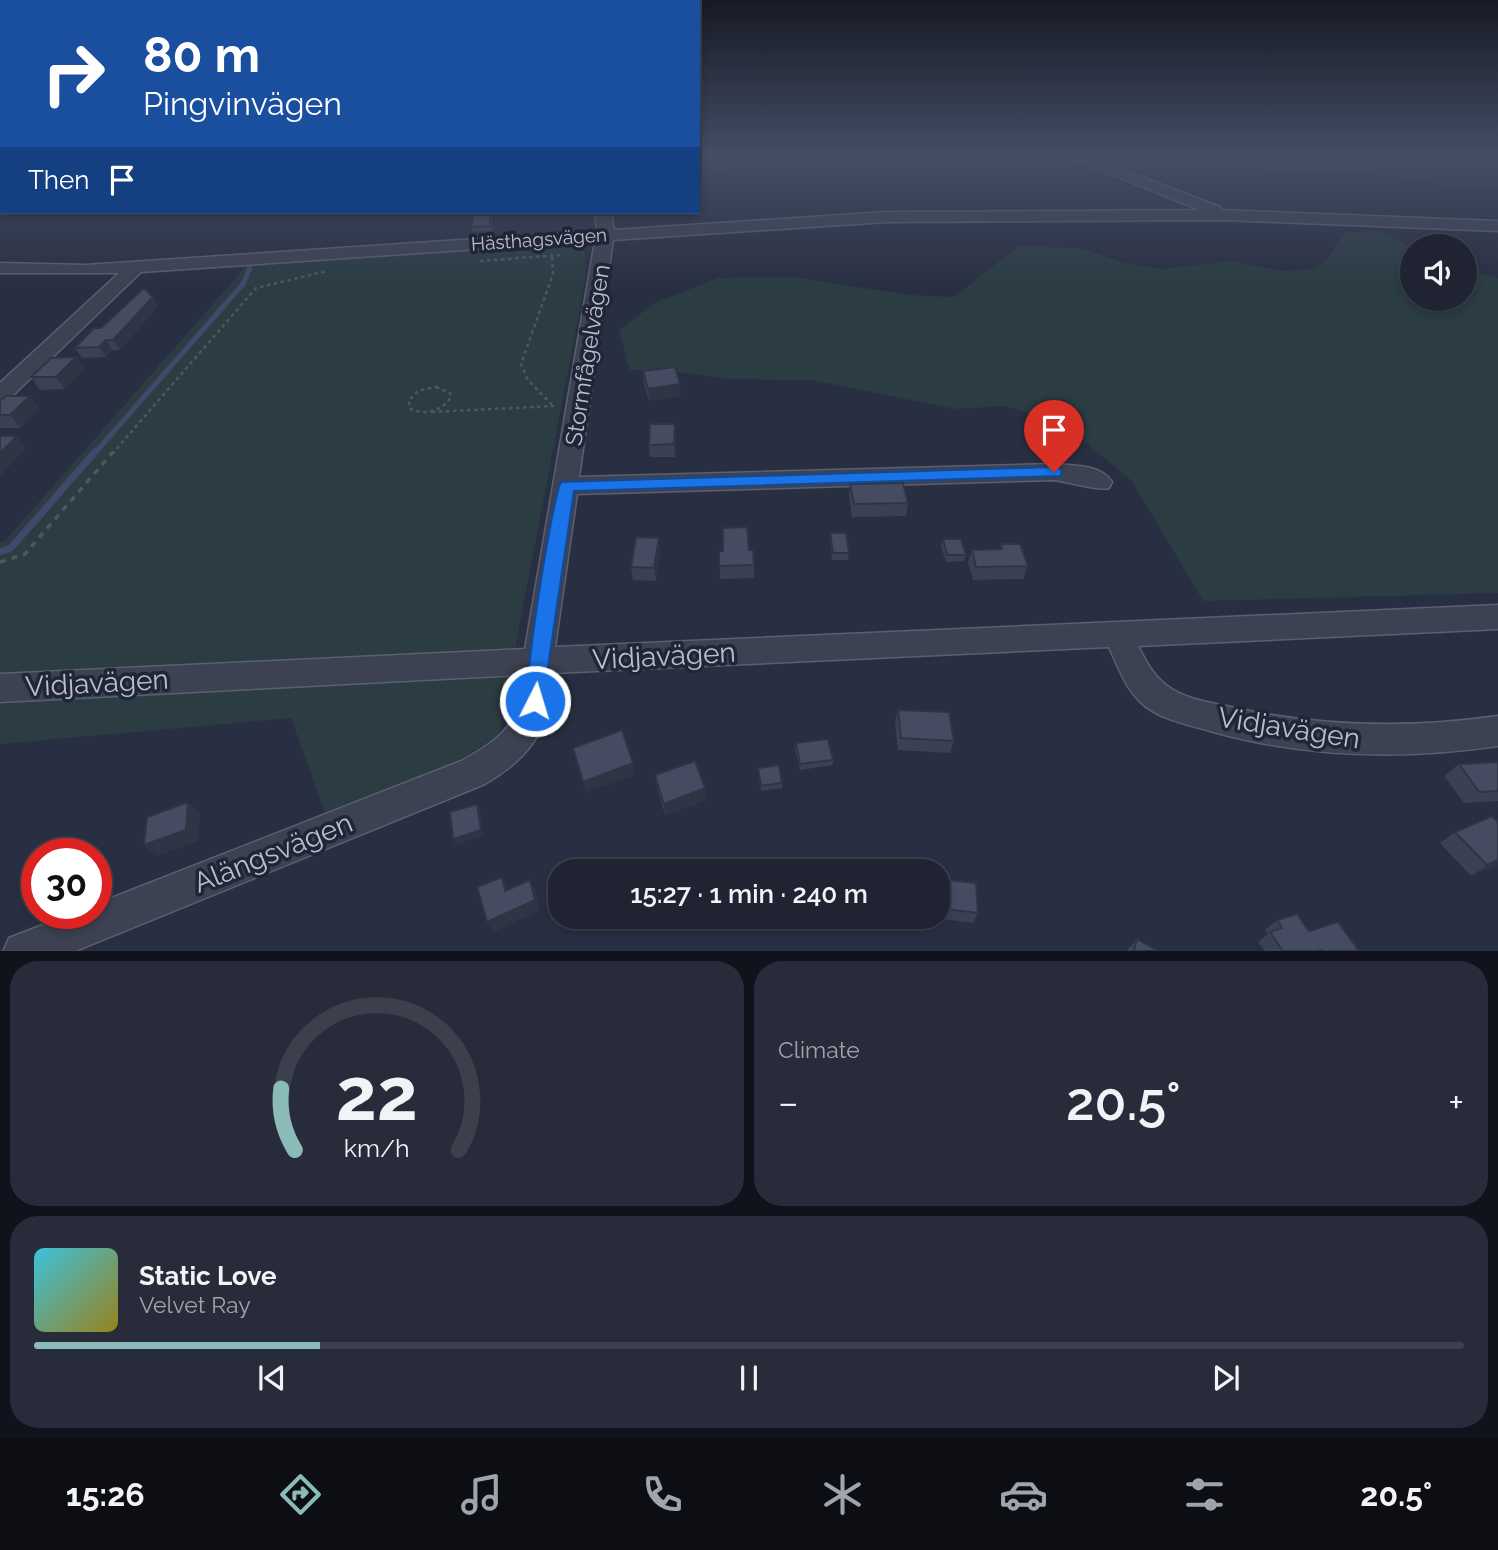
<!DOCTYPE html>
<meta charset="utf-8">
<style>
:root{--surface:#1f2332;--page:#272b3a;--text:#f1f3f6;--muted:#a1a4ac;--line:#3c404d;--accent:#8bbbb9}
body{margin:0;font-family:Raleway,sans-serif;background:var(--page);color:var(--text);height:100vh;display:flex;flex-direction:column;font-size:26px;white-space:nowrap}
*{box-sizing:border-box;margin:0}
p{font-size:23px;color:var(--muted)}
.icon{flex:none;width:38px;height:38px;fill:none;stroke:currentColor;stroke-width:2;stroke-linecap:round;stroke-linejoin:round}
.map{position:relative;height:951px;overflow:hidden}
.drawer{display:flex;flex-direction:column;gap:10px;padding:10px;background:#11131c;flex:1}
.drawer>*{flex:none}
.guide{position:absolute;left:0px;top:0px;width:700px;height:214px;box-shadow:0 4px 10px #0003,0 0 0 2px var(--line);background:#1a4fa0;color:#fff;overflow:hidden}
.controls{position:absolute;left:1400px;top:234px;display:grid;gap:14px}
.controls a{display:grid;place-items:center;width:77px;height:77px;border-radius:50%;background:var(--surface);box-shadow:0 4px 10px #0003,0 0 0 2px var(--line);font-size:35px}
.speed{position:absolute;left:21px;top:838px;display:flex;gap:14px;font-size:35px;font-weight:700;text-align:center}
.speed>*{display:grid;place-content:center;width:91px;height:91px;border-radius:50%;background:var(--surface);box-shadow:0 4px 10px #0003,0 0 0 2px var(--line);line-height:1}
.speed .limit{border:10px solid #d22;background:#fff;color:#111}
.pin{position:absolute;display:grid;place-items:center;width:60px;height:60px;color:#fff;margin:-72px -30px;border-radius:50% 50% 50% 0;rotate:-45deg;box-shadow:0 0 7px #0007}
.pin .icon{rotate:45deg}
.me{position:absolute;width:77px;margin:-38px;rotate:5deg;stroke-linejoin:round;filter:drop-shadow(0 0 5px #0008)}
.turn{display:flex;align-items:center;gap:24px;height:147px;padding:0 28px;font-size:32px}
.turn .icon{width:91px;height:91px;stroke-width:2.5}
.turn b{display:block;font-size:49px;line-height:60px}
.then{display:flex;align-items:center;height:66px;padding:0 28px;background:#0003;gap:14px;font-size:26px}
.big{font-size:52px;font-weight:600;line-height:1.1}
.drawer .tile{flex:1;display:flex;flex-direction:column;justify-content:center;gap:10px;min-width:0;padding:0 24px;border-radius:28px;background:var(--page)}
.drawer .dial{align-items:center;gap:0}
.dial svg{height:182px;overflow:visible;fill:none;stroke:var(--line);stroke-width:7;stroke-linecap:round;text-anchor:middle}
.dial text{fill:var(--text);stroke:none}
.song{display:flex;align-items:center;gap:21px}
.cover{width:84px;height:84px;border-radius:10px;background:linear-gradient(135deg,hsl(190 70% 55%),hsl(50 70% 35%))}
.played{height:7px;border-radius:4px;background:linear-gradient(90deg,var(--accent) 20%,var(--line) 20%)}
.keys{display:flex;justify-content:space-around;direction:ltr}
.heat{display:flex;justify-content:space-between;align-items:center;font-size:38px;direction:ltr}
.drawer .tiles{flex:1;display:grid;gap:10px;grid-template-columns:1fr 1fr}
.tile:last-child{grid-column:span 2}
.trip{position:absolute;left:548px;top:859px;width:402px;height:70px;border-radius:28px;background:var(--surface);box-shadow:0 4px 10px #0003,0 0 0 2px var(--line);font-weight:600;line-height:70px;text-align:center}
.dock{display:flex;height:112px;justify-content:space-around;align-items:center;background:#0c0e14;color:var(--muted)}
.dock .icon{width:49px;height:49px}
.dock .active{color:var(--accent)}
.dock b{font-size:32px;color:var(--text)}
.map>svg:first-child{display:block}
.green{fill:#2b3c43}
.lines{fill:none;stroke-linecap:round;stroke-linejoin:round}
.stream-far2{stroke:#40496a;stroke-width:4.5}
.stream-far1{stroke:#40496a;stroke-width:5}
.stream{stroke:#40496a;stroke-width:7}
.minor-casing{stroke:#5b5f6f;stroke-width:3}
.path-far1{stroke:#495960;stroke-width:2.5;stroke-dasharray:3.5 3.5;stroke-linecap:butt}
.path{stroke:#495960;stroke-width:3.5;stroke-dasharray:6 6;stroke-linecap:butt}
.minor{fill:#3d4252;fill-rule:evenodd}
.wall{fill:#3b4154}
.shaded-wall{fill:#303545}
.building{fill:#454c62;stroke:#303545;stroke-width:2}
.route{fill:#1a73e8;stroke:#114b97;stroke-width:2}
.labels{text-anchor:middle;dominant-baseline:central;stroke-width:7;stroke-linejoin:round;paint-order:stroke}
.far-street-label{font-size:19px;fill:#babecc;stroke:#212637}
.street-label{font-size:23px;fill:#babecc;stroke:#212637}
.near-street-label{font-size:28px;fill:#babecc;stroke:#212637}
</style>
<div class="map">
<svg width="1498" height="952" viewBox="0 0 1498 952">
<rect width="100%" height="100%" fill="#292f42"/>
<path class="green" d="M 698,155 L 949,155 L 947,168 L 815,158 L 698,175 Z
M 1182,155 L 1498,155 L 1498,189 L 1454,187 L 1376,173 L 1182,169 Z
M 1371,231 L 1386,234 L 1412,248 L 1412,299 L 1465,299 L 1465,270 L 1498,278 L 1498,593 L 1203,601 L 1132,481 L 1061,422 L 1004,406 L 956,409 L 812,380 L 729,379 L 670,371 L 630,370 L 619,331 L 654,303 L 718,278 L 795,277 L 909,295 L 954,297 L 1020,245 L 1084,249 L 1127,264 L 1162,269 L 1232,261 L 1282,271 L 1313,269 L 1326,260 L 1345,233 Z
M 561,243 L 584,244 L 586,277 L 498,738 L 331,829 L 291,718 L 0,744 L 0,543 L 5,541 L 249,263 Z"/>
<g class="lines">
<path class="stream-far2" d="M 242,286 L 250,268"/>
<path class="stream-far1" d="M 94,454 L 243,284"/>
<path class="stream" d="M 0,552 L 11,548 L 95,452"/>
<defs>
<path id="minor" d="M 1064,155 L 1084,155 L 1220,207 L 1222,210 L 1498,221 L 1498,231 L 1224,220 L 887,222 L 613,240 L 579,477 L 1054,464 C 1073,466 1101,464 1112,482 L 1109,488 C 1098,491 1069,482 1054,480 L 577,494 L 555,647 L 1498,605 L 1498,629 L 1138,646 C 1145,660 1153,675 1166,685 C 1182,698 1206,702 1226,706 C 1317,727 1406,729 1498,716 L 1498,746 C 1401,760 1305,758 1210,731 C 1189,725 1163,720 1145,706 C 1127,692 1118,667 1109,647 L 553,673 C 550,729 532,756 485,784 L 73,952 L 3,952 L 9,938 L 71,914 L 96,914 L 96,904 L 461,761 C 504,737 518,726 522,675 L 0,702 L 0,674 L 525,649 L 595,241 L 141,272 L 8,400 L 0,402 L 0,383 L 119,273 L 0,273 L 0,263 L 86,265 L 597,231 L 595,212 L 611,212 L 614,230 L 887,212 L 1200,210 Z"/>
</defs>
<use href="#minor" class="minor-casing"/>
<path class="path-far1" d="M 552,257 L 553,274 L 521,364 L 528,380 L 553,406
M 480,261 L 560,255
M 436,387 L 450,393 L 451,397 C 441,412 425,416 409,408 L 409,400 L 418,391 Z
M 432,412 L 554,406
M 112,454 L 256,288 L 327,271"/>
<path class="path" d="M 0,562 L 25,554 L 113,452"/>
<use href="#minor" class="minor"/>
</g>
<path class="wall" d="M 492,212 L 492,231 L 473,232 L 471,227 Z
M 153,297 L 158,307 L 120,350 L 112,350 L 106,357 L 82,358 L 75,348 L 101,328 Z
M 84,369 L 65,389 L 40,390 L 31,377 Z
M 643,371 L 681,396 L 649,401 L 644,384 Z
M 0,401 L 40,408 L 20,428 L 0,428 Z
M 676,436 L 675,457 L 650,457 L 649,445 Z
M 850,484 L 908,503 L 906,516 L 852,517 L 849,497 Z
M 830,533 L 849,553 L 848,560 L 832,560 L 830,539 Z
M 943,539 L 966,555 L 964,561 L 946,562 L 941,546 Z
M 1001,544 L 1028,566 L 1023,579 L 973,580 L 968,562 L 972,550 L 999,549 Z
M 660,550 L 656,581 L 633,580 L 631,567 Z
M 749,550 L 754,565 L 754,578 L 720,579 L 719,551 Z
M 898,710 L 954,741 L 950,753 L 898,750 L 895,722 Z
M 796,743 L 833,760 L 833,765 L 800,770 L 795,749 Z
M 1498,762 L 1498,801 L 1464,803 L 1444,776 L 1459,764 Z
M 758,768 L 782,783 L 782,788 L 761,791 Z
M 655,775 L 706,800 L 665,815 L 657,787 Z
M 1498,822 L 1498,864 L 1471,876 L 1440,843 L 1455,832 Z
M 938,879 L 978,913 L 973,923 L 927,917 L 938,917 Z
M 1277,920 L 1309,931 L 1359,951 L 1265,951 L 1258,942 L 1268,934 L 1265,930 Z
M 1137,939 L 1158,951 L 1127,951 L 1128,949 Z"/>
<path class="shaded-wall" d="M 153,297 L 158,307 L 120,350 L 113,340 Z
M 106,340 L 112,350 L 106,357 L 99,347 Z
M 76,357 L 84,369 L 65,389 L 56,377 Z
M 680,384 L 681,396 L 649,401 L 648,389 Z
M 30,396 L 40,408 L 20,428 L 10,415 Z
M 675,424 L 676,436 L 675,457 L 674,444 Z
M 17,436 L 27,448 L 0,476 L 0,453 Z
M 659,538 L 660,550 L 656,581 L 654,568 Z
M 633,763 L 635,775 L 586,793 L 583,782 Z
M 705,788 L 706,800 L 665,815 L 664,804 Z
M 188,802 L 200,814 L 198,841 L 157,856 L 144,845 Z
M 477,804 L 480,809 L 483,835 L 456,845 L 453,839 Z
M 1498,860 L 1498,864 L 1471,876 L 1487,865 Z
M 502,877 L 507,887 L 511,901 L 505,891 Z
M 530,880 L 535,890 L 540,911 L 493,932 L 487,922 Z"/>
<path class="building" d="M 475,212 L 490,212 L 490,226 L 471,227 Z
M 144,288 L 153,297 L 113,340 L 106,340 L 99,347 L 75,348 L 94,328 L 101,328 Z
M 76,357 L 56,377 L 31,377 L 51,358 Z
M 675,367 L 680,384 L 648,389 L 643,371 Z
M 6,396 L 30,396 L 10,415 L 0,415 L 0,401 Z
M 650,424 L 675,424 L 674,444 L 649,445 Z
M 0,436 L 17,436 L 0,453 Z
M 903,483 L 908,503 L 854,504 L 850,484 Z
M 747,527 L 749,550 L 753,550 L 754,565 L 719,566 L 719,551 L 723,551 L 723,528 Z
M 830,533 L 846,533 L 849,553 L 833,553 Z
M 636,537 L 659,538 L 654,568 L 631,567 Z
M 943,539 L 961,539 L 966,555 L 947,555 Z
M 1001,544 L 1020,544 L 1028,566 L 976,567 L 972,550 L 1002,549 Z
M 898,710 L 949,712 L 954,741 L 901,738 Z
M 622,730 L 633,763 L 583,782 L 573,748 Z
M 828,739 L 833,760 L 800,764 L 796,743 Z
M 695,761 L 705,788 L 664,804 L 655,775 Z
M 1498,762 L 1498,791 L 1479,792 L 1459,764 Z
M 779,765 L 782,783 L 761,786 L 758,768 Z
M 188,802 L 186,830 L 144,845 L 147,817 Z
M 477,804 L 481,830 L 453,839 L 450,812 Z
M 1492,816 L 1498,822 L 1498,860 L 1487,865 L 1455,832 Z
M 502,877 L 505,891 L 530,880 L 535,900 L 487,922 L 477,887 Z
M 938,879 L 976,883 L 978,913 L 938,908 Z
M 1297,914 L 1309,931 L 1338,922 L 1359,951 L 1323,951 L 1321,950 L 1316,951 L 1283,951 L 1270,932 L 1282,928 L 1277,920 Z
M 1137,939 L 1158,951 L 1134,951 Z"/>
<linearGradient id="sky" x2="0" y2="1"><stop stop-color="#171a24"/><stop offset="0.54" stop-color="#434d65"/><stop offset="1" stop-color="#434d65" stop-opacity="0"/></linearGradient>
<rect width="1498" height="288" fill="url(#sky)"/>
<path class="route" d="M 1054,467 L 1060,468 L 1062,472 L 1060,476 L 574,491 L 542,707 L 535,710 L 528,707 C 521,694 552,499 561,482 Z"/>
<g class="labels">
<g class="far-street-label">
<text transform="translate(539 239) rotate(-4)">Hästhagsvägen</text>
</g>
<g class="street-label">
<text transform="translate(587 355) rotate(-81)">Stormfågelvägen</text>
</g>
<g class="near-street-label">
<text transform="translate(664 656) rotate(-3)">Vidjavägen</text>
<text transform="translate(97 683) rotate(-3)">Vidjavägen</text>
<text transform="translate(1289 728) rotate(9)">Vidjavägen</text>
<text transform="translate(273 853) rotate(-22)">Alängsvägen</text>
</g>
</g>
</svg>
<div class="controls">
<a><svg class="icon" aria-label="sound" viewBox="0 0 24 24"><path d="M4 9h4l5-4v14l-5-4H4zM17 9q2 3 0 6"/></svg></a>
</div>
<div class="speed"><div class="limit">30</div></div>
<div class="pin" style="left:1054px;top:472px;background:#d93025"><svg class="icon" aria-label="arrive" viewBox="0 0 24 24"><path d="M6 21V4h12l-3 4 3 4H6"/></svg></div>
<svg class="me" style="left:535px;top:701px" viewBox="-20 -20 40 40"><circle r="17" fill="#1a73e8" stroke="#fff" stroke-width="3"/><path d="M0-11L8 9 0 5-8 9z" fill="#fff"/></svg>
<div class="trip">15:27 · 1 min · 240 m</div>
<div class="guide">
<div class="turn"><svg class="icon" aria-label="right" viewBox="0 0 24 24"><path d="M7 20v-9h11M14 6l5 5-5 5"/></svg><div><b>80 m</b>Pingvinvägen</div></div>
<div class="then">Then<svg class="icon" aria-label="arrive" viewBox="0 0 24 24"><path d="M6 21V4h12l-3 4 3 4H6"/></svg></div>
</div>
</div>
<section class="drawer">
<div class="tiles">
<div class="tile dial"><svg viewBox="0 0 100 80">
<path d="M14 69A42 42 0 1 1 86 69"/>
<path d="M14 69A42 42 0 0 1 8 42" stroke="#8bbbb9"/>
<text x="50" y="56" font-size="32" font-weight="700">22</text>
<text x="50" y="72" font-size="11">km/h</text>
</svg></div>
<div class="tile"><p>Climate</p>
<div class="heat"><a>−</a><b class="big">20.5°</b><a>+</a></div>
</div>
<div class="tile">
<div class="song"><i class="cover"></i><div><b>Static Love</b><p>Velvet Ray</p></div></div>
<div class="played"></div>
<div class="keys"><svg class="icon" aria-label="previous" viewBox="0 0 24 24"><path d="M18 5L8 12l10 7zM5 5v14"/></svg><svg class="icon" aria-label="pause" viewBox="0 0 24 24"><path d="M8 5v14M16 5v14"/></svg><svg class="icon" aria-label="next" viewBox="0 0 24 24"><path d="M6 5l10 7-10 7zM19 5v14"/></svg></div>
</div>
</div>
</section>
<nav class="dock">
<b>15:26</b>
<svg class="icon active" aria-label="directions" viewBox="0 0 24 24"><path d="M12 3l9 9-9 9-9-9zM9 14v-3h6M13 9l2 2-2 2"/></svg>
<svg class="icon" aria-label="music" viewBox="0 0 24 24"><path d="M9 18V5l10-2v13"/><circle cx="6" cy="18" r="3"/><circle cx="16" cy="16" r="3"/></svg>
<svg class="icon" aria-label="phone" viewBox="0 0 24 24"><path d="M5 4h4l2 5-3 2q2 4 5 5l2-3 5 2v4C11 20 4 13 5 4z"/></svg>
<svg class="icon" aria-label="climate" viewBox="0 0 24 24"><path d="M12 3v18M4 7l16 10M4 17L20 7"/></svg>
<svg class="icon" aria-label="car" viewBox="0 0 24 24"><path d="M5 17H2v-5l4-1 3-4h7l3 4 3 1v5h-3M9 17h6M6 11h13"/><circle cx="7" cy="17" r="2"/><circle cx="17" cy="17" r="2"/></svg>
<svg class="icon" aria-label="filters" viewBox="0 0 24 24"><path d="M4 7h16M4 17h16"/><circle cx="9" cy="7" r="2"/><circle cx="15" cy="17" r="2"/></svg>
<b>20.5°</b>
</nav>
